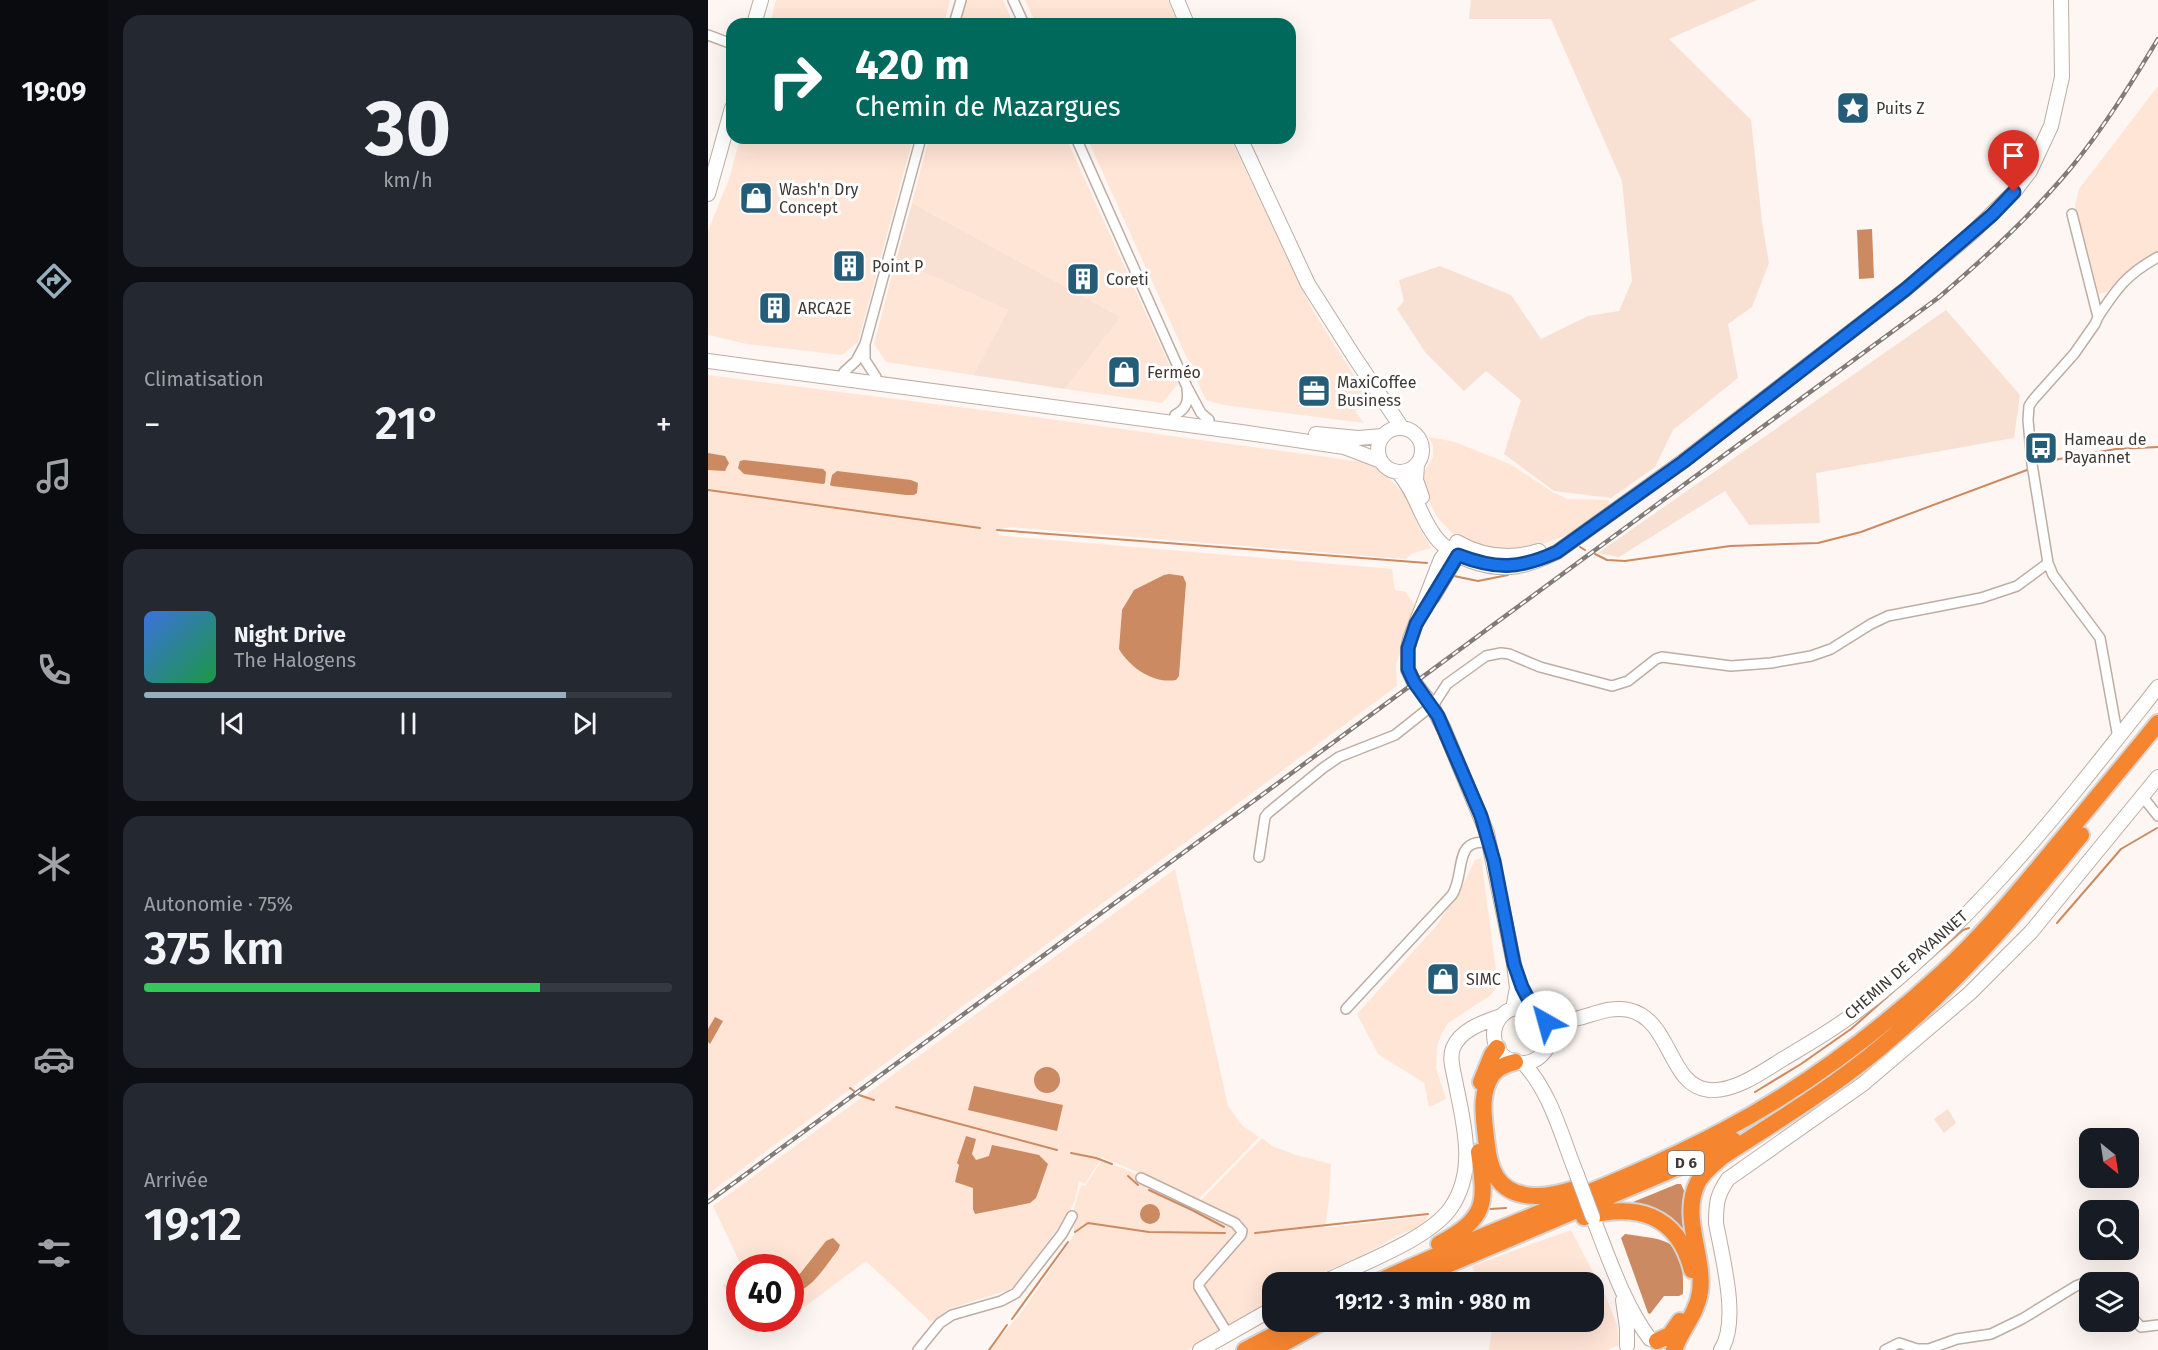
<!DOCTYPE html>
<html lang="fr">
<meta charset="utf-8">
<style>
:root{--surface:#171b24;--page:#242831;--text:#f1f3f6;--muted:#9ea1a6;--line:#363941;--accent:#95afbd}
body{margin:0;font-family:"Fira Sans",sans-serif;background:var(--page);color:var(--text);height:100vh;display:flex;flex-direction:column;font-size:22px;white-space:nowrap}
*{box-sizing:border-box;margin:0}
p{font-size:20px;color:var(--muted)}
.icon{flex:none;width:33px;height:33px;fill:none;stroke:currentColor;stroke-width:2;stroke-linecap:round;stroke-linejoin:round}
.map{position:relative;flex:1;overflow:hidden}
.details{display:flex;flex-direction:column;gap:15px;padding:15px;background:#0d0f14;width:600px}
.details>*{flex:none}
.top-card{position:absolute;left:18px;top:18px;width:570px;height:126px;border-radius:18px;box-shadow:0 6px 24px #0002;background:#00695c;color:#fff;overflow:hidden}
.needle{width:39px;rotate:150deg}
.tools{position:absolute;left:1371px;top:1128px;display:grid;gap:12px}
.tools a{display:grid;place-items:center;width:60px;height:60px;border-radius:12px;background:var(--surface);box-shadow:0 6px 24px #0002;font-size:30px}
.speed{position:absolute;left:18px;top:1254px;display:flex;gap:12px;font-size:30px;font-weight:700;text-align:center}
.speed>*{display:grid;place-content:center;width:78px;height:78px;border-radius:50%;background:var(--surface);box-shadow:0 6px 24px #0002;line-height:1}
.speed .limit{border:9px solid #d22;background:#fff;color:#111}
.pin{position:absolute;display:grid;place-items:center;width:51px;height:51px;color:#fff;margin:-62px -26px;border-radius:50% 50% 50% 0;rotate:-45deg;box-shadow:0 0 6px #0007}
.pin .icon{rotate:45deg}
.me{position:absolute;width:66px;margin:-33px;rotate:322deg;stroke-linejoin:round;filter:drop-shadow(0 0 4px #0008)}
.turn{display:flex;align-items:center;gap:21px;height:126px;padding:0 30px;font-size:27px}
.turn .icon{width:78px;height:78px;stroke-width:2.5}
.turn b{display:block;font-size:42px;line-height:51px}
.big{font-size:45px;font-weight:600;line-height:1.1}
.details .tile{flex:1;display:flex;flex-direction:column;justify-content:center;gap:9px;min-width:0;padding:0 21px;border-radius:18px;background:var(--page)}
.details .dial{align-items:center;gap:0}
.dial b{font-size:78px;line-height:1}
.song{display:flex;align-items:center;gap:18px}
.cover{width:72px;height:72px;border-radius:9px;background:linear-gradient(135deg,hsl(220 70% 55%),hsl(140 70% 35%))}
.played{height:6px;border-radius:3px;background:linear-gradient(90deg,var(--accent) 80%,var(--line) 80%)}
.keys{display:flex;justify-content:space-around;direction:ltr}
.heat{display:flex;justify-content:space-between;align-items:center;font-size:33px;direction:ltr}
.charge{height:9px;border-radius:4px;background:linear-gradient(90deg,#34c759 75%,var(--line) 0)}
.trip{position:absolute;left:554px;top:1272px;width:342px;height:60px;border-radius:18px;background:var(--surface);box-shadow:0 6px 24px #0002;font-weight:600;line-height:60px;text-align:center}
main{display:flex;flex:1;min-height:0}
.dock{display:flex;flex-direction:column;width:108px;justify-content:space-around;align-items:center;background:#090b0e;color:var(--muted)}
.dock .icon{width:42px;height:42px}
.dock .active{color:var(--accent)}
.dock b{font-size:27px;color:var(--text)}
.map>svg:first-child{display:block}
.built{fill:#ffe5d6}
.green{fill:#f8e1d3}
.water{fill:#cb8a61}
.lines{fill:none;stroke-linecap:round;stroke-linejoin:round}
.stream{stroke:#cb8a61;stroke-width:2}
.street-casing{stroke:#beada3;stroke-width:12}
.secondary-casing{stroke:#beada3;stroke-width:16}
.highway-casing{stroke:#d5d3d2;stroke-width:20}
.street{stroke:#fff;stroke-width:9}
.secondary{stroke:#fff;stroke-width:14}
.highway{stroke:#f6852f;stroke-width:16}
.rail-casing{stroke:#827b77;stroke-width:4.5}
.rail{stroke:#fff;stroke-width:2;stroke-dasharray:7;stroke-linecap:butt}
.secondary-bridge-casing{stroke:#beada3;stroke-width:16;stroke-linecap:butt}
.secondary-bridge{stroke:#fff;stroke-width:14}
.route-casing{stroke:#114b97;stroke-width:15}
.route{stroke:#1a73e8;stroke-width:10}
.labels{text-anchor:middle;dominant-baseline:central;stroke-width:6;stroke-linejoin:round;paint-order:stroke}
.shield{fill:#fff;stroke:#797471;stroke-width:1.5}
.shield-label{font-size:15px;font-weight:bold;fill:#3f3834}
.poi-label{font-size:16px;fill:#3f3834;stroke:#fff;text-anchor:start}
.street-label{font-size:16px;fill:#3f3834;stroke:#fff}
</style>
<main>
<nav class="dock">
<b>19:09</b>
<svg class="icon active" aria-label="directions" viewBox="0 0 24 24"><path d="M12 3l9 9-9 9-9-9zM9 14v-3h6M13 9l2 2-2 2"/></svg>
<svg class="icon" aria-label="music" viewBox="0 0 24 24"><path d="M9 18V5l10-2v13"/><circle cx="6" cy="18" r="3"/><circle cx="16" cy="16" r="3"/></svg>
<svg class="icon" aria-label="phone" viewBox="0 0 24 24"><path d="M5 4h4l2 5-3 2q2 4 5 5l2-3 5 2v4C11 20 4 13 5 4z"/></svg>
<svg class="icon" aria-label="climate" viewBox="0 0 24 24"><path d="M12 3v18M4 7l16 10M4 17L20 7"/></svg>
<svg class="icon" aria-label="car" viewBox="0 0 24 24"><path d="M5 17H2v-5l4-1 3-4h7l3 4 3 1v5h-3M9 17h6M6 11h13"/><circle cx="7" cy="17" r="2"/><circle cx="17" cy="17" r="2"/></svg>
<svg class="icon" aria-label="filters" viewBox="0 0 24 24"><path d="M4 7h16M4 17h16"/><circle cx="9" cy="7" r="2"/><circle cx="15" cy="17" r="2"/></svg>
</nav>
<section class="details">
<div class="tile dial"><b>30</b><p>km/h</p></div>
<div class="tile"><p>Climatisation</p>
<div class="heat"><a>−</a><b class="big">21°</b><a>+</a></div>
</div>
<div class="tile">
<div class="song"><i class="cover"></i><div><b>Night Drive</b><p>The Halogens</p></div></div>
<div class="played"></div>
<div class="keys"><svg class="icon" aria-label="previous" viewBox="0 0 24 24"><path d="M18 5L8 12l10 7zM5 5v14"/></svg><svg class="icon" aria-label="pause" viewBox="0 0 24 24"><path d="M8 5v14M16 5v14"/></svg><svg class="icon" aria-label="next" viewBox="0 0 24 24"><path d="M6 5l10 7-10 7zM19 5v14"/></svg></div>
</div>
<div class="tile"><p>Autonomie · 75%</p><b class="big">375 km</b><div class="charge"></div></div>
<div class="tile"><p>Arrivée</p><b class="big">19:12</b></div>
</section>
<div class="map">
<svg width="1450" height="1350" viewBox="0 0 1450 1350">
<rect width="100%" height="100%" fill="#fdf6f2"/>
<path class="built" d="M 68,0 L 242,0 L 236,24 L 62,24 Z
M 258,0 L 295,0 L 306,24 L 251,24 Z
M 317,0 L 460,0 L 470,24 L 328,24 Z
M 1450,86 L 1450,252 L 1423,268 L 1399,292 L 1391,294 L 1367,206 L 1371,189 Z
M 32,138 L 205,138 L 150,342 L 134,355 L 39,344 L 0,335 L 0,231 L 21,179 Z
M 221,138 L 358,138 L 470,384 L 454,403 L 357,389 L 413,317 L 204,203 Z
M 379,138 L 522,138 L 605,311 L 663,402 L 647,411 L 656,423 L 516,405 L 498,400 Z
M 188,260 L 300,310 L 265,375 L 178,362 L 166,344 Z
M 0,375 L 305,414 L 661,463 L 669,466 L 700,498 L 711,528 L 723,548 L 705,553 L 698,559 L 303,527 L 288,530 L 291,535 L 296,536 L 684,569 L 687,590 L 698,592 L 709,609 L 688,664 L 689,686 L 0,1194 Z
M 721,437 L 747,442 L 802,464 L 846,493 L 860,499 L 900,500 L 903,505 L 862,534 L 819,550 L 789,552 L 765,546 L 745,534 L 729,517 L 719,496 L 715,474 L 725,457 L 725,446 Z
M 773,858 L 790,985 L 783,995 L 740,1023 L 734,1033 L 729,1046 L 728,1068 L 738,1099 L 721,1107 L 716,1083 L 670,1054 L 649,1014 L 729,925 L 755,885 L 767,860 Z
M 467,869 L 520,1106 L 535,1126 L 551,1137 L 491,1199 L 394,1157 L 377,1184 L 371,1181 L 367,1200 L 359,1216 L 307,1285 L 298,1291 L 243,1308 L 223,1322 L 158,1261 L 90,1312 L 83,1314 L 82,1268 L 34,1267 L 5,1206 Z
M 554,1138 L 564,1146 L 588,1155 L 623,1164 L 621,1199 L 617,1228 L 720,1216 L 713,1228 L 695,1233 L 651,1257 L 616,1272 L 597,1282 L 564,1282 L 564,1302 L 480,1350 L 280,1350 L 314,1312 L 366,1235 L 366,1209 L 373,1185 L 377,1186 L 394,1160 L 493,1200 Z
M 863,1230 L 898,1297 L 909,1325 L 911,1345 L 899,1350 L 781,1350 L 785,1322 L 885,1322 L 885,1282 L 771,1282 L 764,1266 Z
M 31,1277 L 31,1315 L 15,1285 Z
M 34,1319 L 69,1319 L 39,1328 Z"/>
<path class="green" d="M 763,0 L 1049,0 L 961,39 L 1043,120 L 1054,222 L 1061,263 L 1044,307 L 1020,324 L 1030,378 L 965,430 L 947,467 L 903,498 L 846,491 L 796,454 L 813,400 L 778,371 L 756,391 L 717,352 L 689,309 L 696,301 L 691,280 L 732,266 L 803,295 L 833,339 L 880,316 L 911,311 L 924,281 L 914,181 L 843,19 L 761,19 Z
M 204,203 L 413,317 L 357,389 L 265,375 L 300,310 L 188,260 Z
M 1238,310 L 1312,395 L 1306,438 L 1108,473 L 1112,523 L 1041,525 L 1017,491 L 911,557 L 890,553 Z
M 1240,1109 L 1248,1123 L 1236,1133 L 1226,1119 Z"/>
<path class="water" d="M 1164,229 L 1166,278 L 1151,279 L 1149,230 Z
M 0,453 L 17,456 L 21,463 L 17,471 L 0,470 Z
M 36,460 L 115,469 L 118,472 L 117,483 L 115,484 L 36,474 L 30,468 L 32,461 Z
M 129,471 L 203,480 L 210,483 L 209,493 L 206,495 L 198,495 L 124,486 L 122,485 L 124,475 Z
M 461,574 L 475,576 L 478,583 L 471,676 L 468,680 C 446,684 422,668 411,649 L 414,610 L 426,590 L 456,575 Z
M 7,1017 L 15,1021 L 2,1044 L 0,1042 L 0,1029 Z
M326 1080a13 13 0 1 1 26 0a13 13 0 1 1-26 0Z
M 266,1086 L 355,1105 L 349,1131 L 260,1110 Z
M 258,1136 L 268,1139 L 264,1154 L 268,1160 L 281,1156 L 284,1145 L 331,1155 L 340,1164 L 331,1190 L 328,1198 L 322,1203 L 267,1214 L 265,1209 L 265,1188 L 247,1182 L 251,1165 L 249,1163 Z
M 969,1184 L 973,1184 L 978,1195 L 978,1235 L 965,1223 L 926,1205 L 925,1202 Z
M432 1214a10 10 0 1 1 20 0a10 10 0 1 1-20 0Z
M 917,1234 C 966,1241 976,1239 975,1294 L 971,1296 L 956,1296 L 942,1314 L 940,1313 L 913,1238 Z
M 125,1238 L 132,1245 L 130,1250 C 120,1262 102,1293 86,1291 L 83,1285 L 118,1241 Z"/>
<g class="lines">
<path class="stream" d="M 1340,461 L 1408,449 L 1450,447
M 0,490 L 272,528
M 289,530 L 719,563
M 872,547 L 877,550
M 887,554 L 899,560 L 917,561 L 1022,546 L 1110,543 L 1153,532 L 1319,470
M 746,576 L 770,581 L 800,575
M 1349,923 L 1413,849 L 1449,828
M 142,1088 L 146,1091
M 1047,1092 L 1093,1064 L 1143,1029 L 1255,930 L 1261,928
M 151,1095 L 166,1100
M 188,1107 L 349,1150
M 363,1153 L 388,1158 L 404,1164
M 420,1176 L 430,1185
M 441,1190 L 484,1210 L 516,1227
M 782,1209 L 798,1208
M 367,1232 L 380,1223 L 441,1232 L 517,1233
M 547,1233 L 720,1214
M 304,1319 L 360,1242
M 281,1350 L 299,1325"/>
<defs>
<path id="street" d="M 305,0 L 316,24
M 246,24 L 253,0
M 0,35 L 24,44
M 368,138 L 479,387 L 493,413 L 501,420
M 1364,214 L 1390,317 L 1387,324 L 1366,354 L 1325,400 L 1321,406 L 1320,420 L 1324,464 L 1340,563 L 1345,575 L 1392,638 L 1410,738
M 1390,317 C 1409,288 1419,274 1450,257
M 157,346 L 157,360 L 168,377
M 136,372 L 148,361 L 157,344 L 213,138
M 467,415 C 478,409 481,402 479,389
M 1434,796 L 1450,816
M 551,857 L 557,817 L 560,813 L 615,768 L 631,757 L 687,735 L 726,704 L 739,684 L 778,656 L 793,653 L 801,654 L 832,667 L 904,686 L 920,681 L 948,659 L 954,657 L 1023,666 L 1063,663 L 1103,656 L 1123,649 L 1163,624 L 1180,616 L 1273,598 L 1309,586 L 1340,563
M 638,1009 L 744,895 C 758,874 744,836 782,843
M 433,1178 L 527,1223 L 534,1231 L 533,1235 L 491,1283 L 491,1287 L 520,1334
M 1420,1313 L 1433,1327 L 1450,1325
M 210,1350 L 232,1323 L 244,1315 L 293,1301 L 308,1293 L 354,1234 L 364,1216
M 1177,1350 L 1191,1343 L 1209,1349 L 1221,1349 L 1249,1339 L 1283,1334 L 1314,1319 L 1368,1286 L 1379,1282 L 1392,1282"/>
<path id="secondary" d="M 469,0 L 479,24
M 46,24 L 53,0
M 532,138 L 600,284 L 647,358 L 694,428
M 0,194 L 24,108
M 0,361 L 533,432 L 636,447 L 673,461
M670 450a22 22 0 1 1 44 0a22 22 0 1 1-44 0Z
M 608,434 L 650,438 L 675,436
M 709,465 L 708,480 L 714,497
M 690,472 C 708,493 710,511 724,532 C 740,558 781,571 810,566 C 824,564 836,558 849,552 L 974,462 L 1198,289 L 1264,233 L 1306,192 L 1322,171 L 1343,126 L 1354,77 L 1353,0
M 749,542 C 775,557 802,560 831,551
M 752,544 L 741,549 L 733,559 L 702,639 L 700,648 L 700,670 L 706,682 L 723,704 L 736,729 L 779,833 L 806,964 L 809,988 L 805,1009
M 725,597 L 750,555 L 752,546
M786 1035a28 28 0 1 1 56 0a28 28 0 1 1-56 0Z
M 833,1015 C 867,1032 889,1003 921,1010 C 964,1020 960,1086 1001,1090 C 1027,1092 1054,1072 1075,1059 C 1100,1044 1125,1030 1148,1012 C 1266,924 1359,802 1450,687
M 815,1063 C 843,1092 854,1138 869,1175
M 885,1218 C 900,1256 917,1307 942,1339
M 616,1282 C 652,1264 719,1240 742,1209 C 770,1170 755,1122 747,1080 C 745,1069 741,1058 745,1048 C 753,1029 776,1022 793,1016
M 915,1300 L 919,1328 L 919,1346
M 492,1350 L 564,1309
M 1013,1350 C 1032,1321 1014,1257 1008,1223 C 1008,1203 1009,1195 1020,1179 L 1155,1084 L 1262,993 L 1323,932 L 1450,777"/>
<path id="highway" d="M 807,1062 C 798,1064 790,1067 784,1075 C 773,1092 775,1111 777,1129 C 779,1146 780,1164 789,1178 C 806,1203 842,1197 866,1189
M 773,1082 L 784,1055 L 789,1048
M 876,1217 C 928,1203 969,1213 984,1270
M 731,1244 C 780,1217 778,1204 771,1152
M 670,1282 C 784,1228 905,1189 1016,1130 C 1096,1088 1169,1033 1235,972 C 1270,940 1301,903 1331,867 C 1371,819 1411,771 1450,723
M 699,1282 L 975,1165 L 1025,1140
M 949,1341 L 962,1335 L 972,1321
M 537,1350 L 591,1322
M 563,1350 L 614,1322
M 966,1350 C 973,1329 989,1314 992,1292 C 997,1257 972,1216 990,1182 C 996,1171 1006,1164 1015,1156 C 1069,1121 1124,1088 1173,1047 C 1248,984 1311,911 1373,835"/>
</defs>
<use href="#street" class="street-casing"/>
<use href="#secondary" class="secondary-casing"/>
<use href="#highway" class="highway-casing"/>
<use href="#street" class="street"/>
<use href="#secondary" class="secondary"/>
<use href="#highway" class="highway"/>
<defs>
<path id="rail" d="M 0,1202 L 1230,298 C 1277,258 1322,217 1362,169 C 1395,129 1423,84 1450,39"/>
</defs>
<use href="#rail" class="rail-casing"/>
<use href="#rail" class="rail"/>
<defs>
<path id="secondary-bridge" d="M 869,1175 L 885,1218"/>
</defs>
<use href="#secondary-bridge" class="secondary-bridge-casing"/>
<use href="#secondary-bridge" class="secondary-bridge"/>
</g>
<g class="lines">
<defs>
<path id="route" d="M 838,1022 L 826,1010 L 814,987 L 806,964 L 786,861 L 773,816 L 730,716 L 706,682 L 700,669 L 700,648 L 708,624 L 750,555 C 789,570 811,569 849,552 L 975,462 L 1198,289 L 1284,215 L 1306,192"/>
</defs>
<use href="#route" class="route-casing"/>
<use href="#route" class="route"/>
</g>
<defs>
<symbol id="sight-square" viewBox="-11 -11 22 22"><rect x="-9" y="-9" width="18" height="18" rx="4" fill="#255c77" stroke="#fff"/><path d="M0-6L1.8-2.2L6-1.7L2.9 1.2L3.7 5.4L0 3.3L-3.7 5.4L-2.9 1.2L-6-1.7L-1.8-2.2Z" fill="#fff"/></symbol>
<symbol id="shop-square" viewBox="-11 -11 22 22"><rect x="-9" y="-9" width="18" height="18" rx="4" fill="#255c77" stroke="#fff"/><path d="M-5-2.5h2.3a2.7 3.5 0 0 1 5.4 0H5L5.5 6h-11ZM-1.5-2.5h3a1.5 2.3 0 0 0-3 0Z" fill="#fff"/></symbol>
<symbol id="building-square" viewBox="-11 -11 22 22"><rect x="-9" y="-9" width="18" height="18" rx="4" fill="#255c77" stroke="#fff"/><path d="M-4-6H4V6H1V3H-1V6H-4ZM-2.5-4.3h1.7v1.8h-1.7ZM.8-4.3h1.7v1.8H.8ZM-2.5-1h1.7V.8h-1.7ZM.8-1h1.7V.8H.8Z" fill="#fff"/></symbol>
<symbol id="office-square" viewBox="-11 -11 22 22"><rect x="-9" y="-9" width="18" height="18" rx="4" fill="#255c77" stroke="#fff"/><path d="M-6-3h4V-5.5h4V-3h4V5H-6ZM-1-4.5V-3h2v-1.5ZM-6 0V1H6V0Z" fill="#fff"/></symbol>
<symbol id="bus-square" viewBox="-11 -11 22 22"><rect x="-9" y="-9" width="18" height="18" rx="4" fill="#255c77" stroke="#fff"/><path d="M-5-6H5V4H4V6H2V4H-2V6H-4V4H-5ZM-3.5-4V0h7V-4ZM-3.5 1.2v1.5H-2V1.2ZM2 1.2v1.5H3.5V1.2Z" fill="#fff"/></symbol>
</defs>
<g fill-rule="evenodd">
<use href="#sight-square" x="1126" y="89" width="38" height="38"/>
<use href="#shop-square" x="29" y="179" width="38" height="38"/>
<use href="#building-square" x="122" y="247" width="38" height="38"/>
<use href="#building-square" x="356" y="260" width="38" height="38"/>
<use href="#building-square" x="48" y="289" width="38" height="38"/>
<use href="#shop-square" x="397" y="353" width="38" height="38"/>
<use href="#office-square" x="587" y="372" width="38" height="38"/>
<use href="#bus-square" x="1314" y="429" width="38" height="38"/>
<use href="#shop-square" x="716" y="960" width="38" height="38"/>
</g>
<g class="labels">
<rect class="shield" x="960" y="1151" width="36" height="24" rx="4.5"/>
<g class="shield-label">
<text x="978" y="1163">D 6</text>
</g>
<g class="poi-label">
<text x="1168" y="108">Puits Z</text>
<text x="71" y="189">Wash'n Dry<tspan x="71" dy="18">Concept</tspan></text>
<text x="164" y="266">Point P</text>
<text x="398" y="279">Coreti</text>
<text x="90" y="308">ARCA2E</text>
<text x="439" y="372">Ferméo</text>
<text x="629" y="382">MaxiCoffee<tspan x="629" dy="18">Business</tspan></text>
<text x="1356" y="439">Hameau de<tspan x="1356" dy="18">Payannet</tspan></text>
<text x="758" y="979">SIMC</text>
</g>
<g class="street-label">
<text transform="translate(1198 965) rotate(-41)">CHEMIN DE PAYANNET</text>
</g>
</g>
</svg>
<div class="tools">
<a><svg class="needle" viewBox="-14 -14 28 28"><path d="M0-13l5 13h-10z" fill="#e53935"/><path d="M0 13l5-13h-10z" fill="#9ea1a6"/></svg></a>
<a><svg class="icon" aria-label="search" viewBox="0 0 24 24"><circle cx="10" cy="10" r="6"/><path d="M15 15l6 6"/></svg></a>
<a><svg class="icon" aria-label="layers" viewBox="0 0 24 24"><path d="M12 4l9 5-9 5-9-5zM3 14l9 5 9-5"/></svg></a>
</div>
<div class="speed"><div class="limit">40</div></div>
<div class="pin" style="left:1306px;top:192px;background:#d93025"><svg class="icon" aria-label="arrive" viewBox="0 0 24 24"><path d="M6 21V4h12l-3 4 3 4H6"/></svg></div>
<svg class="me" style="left:838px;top:1022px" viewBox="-20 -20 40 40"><circle r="19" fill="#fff"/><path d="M0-13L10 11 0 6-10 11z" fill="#1a73e8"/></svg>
<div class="trip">19:12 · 3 min · 980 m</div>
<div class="top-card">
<div class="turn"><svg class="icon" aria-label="right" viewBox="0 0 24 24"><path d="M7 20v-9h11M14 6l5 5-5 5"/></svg><div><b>420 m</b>Chemin de Mazargues</div></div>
</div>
</div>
</main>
